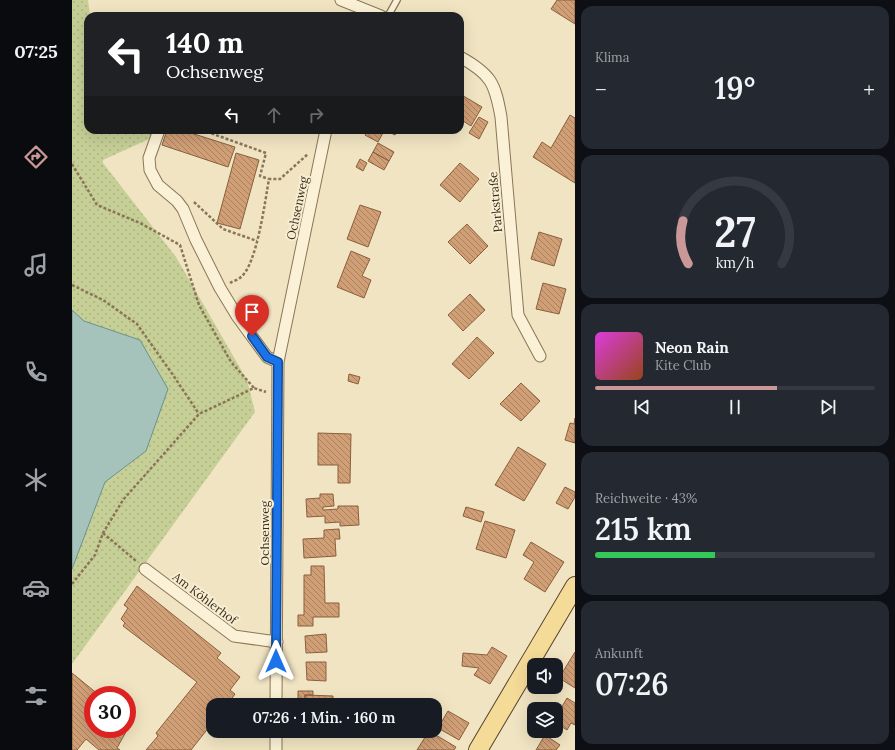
<!DOCTYPE html>
<html lang="de">
<meta charset="utf-8">
<style>
:root{--surface:#171b24;--page:#242831;--text:#f1f3f6;--muted:#9ea1a6;--line:#363941;--accent:#cb9898}
body{margin:0;font-family:Lora,serif;background:var(--page);color:var(--text);height:100vh;display:flex;flex-direction:column;font-size:15px;white-space:nowrap}
*{box-sizing:border-box;margin:0}
p{font-size:13px;color:var(--muted)}
.icon{flex:none;width:22px;height:22px;fill:none;stroke:currentColor;stroke-width:2;stroke-linecap:round;stroke-linejoin:round}
.map{position:relative;flex:1;overflow:hidden}
.drawer{display:flex;flex-direction:column;gap:6px;padding:6px;background:#0d0f14;width:320px}
.drawer>*{flex:none}
.top-card{position:absolute;left:12px;top:12px;width:380px;height:122px;border-radius:12px;box-shadow:0 4px 16px #0002;background:#202124;color:#fff;overflow:hidden}
.fabs{position:absolute;left:455px;top:658px;display:grid;gap:8px}
.fabs a{display:grid;place-items:center;width:36px;height:36px;border-radius:8px;background:var(--surface);box-shadow:0 4px 16px #0002;font-size:20px}
.speed{position:absolute;left:12px;top:686px;display:flex;gap:8px;font-size:20px;font-weight:700;text-align:center}
.speed>*{display:grid;place-content:center;width:52px;height:52px;border-radius:50%;background:var(--surface);box-shadow:0 4px 16px #0002;line-height:1}
.speed .limit{border:6px solid #d22;background:#fff;color:#111}
.pin{position:absolute;display:grid;place-items:center;width:34px;height:34px;color:#fff;margin:-41px -17px;border-radius:50% 50% 50% 0;rotate:-45deg;box-shadow:0 0 4px #0007}
.pin .icon{rotate:45deg}
.me{position:absolute;width:44px;margin:-22px;rotate:0deg;stroke-linejoin:round;filter:drop-shadow(0 0 3px #0008)}
.turn{display:flex;align-items:center;gap:14px;height:84px;padding:0 16px;font-size:18px}
.turn .icon{width:52px;height:52px;stroke-width:2.5}
.turn b{display:block;font-size:28px;line-height:34px}
.lanes{display:flex;align-items:center;height:38px;padding:0 16px;background:#0003;justify-content:center;gap:20px;direction:ltr}
.lanes .off{opacity:.35}
.big{font-size:30px;font-weight:600;line-height:1.1}
.drawer .tile{flex:1;display:flex;flex-direction:column;justify-content:center;gap:6px;min-width:0;padding:0 14px;border-radius:12px;background:var(--page)}
.drawer .dial{align-items:center;gap:0}
.dial svg{height:104px;overflow:visible;fill:none;stroke:var(--line);stroke-width:7;stroke-linecap:round;text-anchor:middle}
.dial text{fill:var(--text);stroke:none}
.song{display:flex;align-items:center;gap:12px}
.cover{width:48px;height:48px;border-radius:6px;background:linear-gradient(135deg,hsl(300 70% 55%),hsl(20 70% 35%))}
.played{height:4px;border-radius:2px;background:linear-gradient(90deg,var(--accent) 65%,var(--line) 65%)}
.keys{display:flex;justify-content:space-around;direction:ltr}
.heat{display:flex;justify-content:space-between;align-items:center;font-size:22px;direction:ltr}
.charge{height:6px;border-radius:3px;background:linear-gradient(90deg,#34c759 43%,var(--line) 0)}
.trip{position:absolute;left:134px;top:698px;width:236px;height:40px;border-radius:12px;background:var(--surface);box-shadow:0 4px 16px #0002;font-weight:600;line-height:40px;text-align:center}
main{display:flex;flex:1;min-height:0}
.dock{display:flex;flex-direction:column;width:72px;justify-content:space-around;align-items:center;background:#090b0e;color:var(--muted)}
.dock .icon{width:28px;height:28px}
.dock .active{color:var(--accent)}
.dock b{font-size:18px;color:var(--text)}
.map>svg:first-child{display:block}
.grass{fill:url(#grass-dots)}
.water{fill:#a5c2bb;stroke:#6b9189}
.building{fill:url(#building-back-hatch);stroke:#8b5f3d}
.lines{fill:none;stroke-linecap:round;stroke-linejoin:round}
.service-casing{stroke:#8b7558;stroke-width:8}
.minor-casing{stroke:#8b7558;stroke-width:13}
.primary-casing{stroke:#58432d;stroke-width:20}
.path{stroke:#8b7558;stroke-width:2.5;stroke-dasharray:3 2;stroke-linecap:butt}
.service{stroke:#faf1d6;stroke-width:5.5}
.minor{stroke:#faf1d6;stroke-width:11}
.primary{stroke:#f5db98;stroke-width:18}
.route-casing{stroke:#114b97;stroke-width:10}
.route{stroke:#1a73e8;stroke-width:7}
.labels{text-anchor:middle;dominant-baseline:central;stroke-width:4;stroke-linejoin:round;paint-order:stroke}
.street-label{font-size:12px;fill:#3a2c1d;stroke:#f7eed2}
</style>
<main>
<nav class="dock">
<b>07:25</b>
<svg class="icon active" aria-label="directions" viewBox="0 0 24 24"><path d="M12 3l9 9-9 9-9-9zM9 14v-3h6M13 9l2 2-2 2"/></svg>
<svg class="icon" aria-label="music" viewBox="0 0 24 24"><path d="M9 18V5l10-2v13"/><circle cx="6" cy="18" r="3"/><circle cx="16" cy="16" r="3"/></svg>
<svg class="icon" aria-label="phone" viewBox="0 0 24 24"><path d="M5 4h4l2 5-3 2q2 4 5 5l2-3 5 2v4C11 20 4 13 5 4z"/></svg>
<svg class="icon" aria-label="climate" viewBox="0 0 24 24"><path d="M12 3v18M4 7l16 10M4 17L20 7"/></svg>
<svg class="icon" aria-label="car" viewBox="0 0 24 24"><path d="M5 17H2v-5l4-1 3-4h7l3 4 3 1v5h-3M9 17h6M6 11h13"/><circle cx="7" cy="17" r="2"/><circle cx="17" cy="17" r="2"/></svg>
<svg class="icon" aria-label="filters" viewBox="0 0 24 24"><path d="M4 7h16M4 17h16"/><circle cx="9" cy="7" r="2"/><circle cx="15" cy="17" r="2"/></svg>
</nav>
<div class="map">
<svg width="503" height="750" viewBox="0 0 503 750">
<defs>
<pattern id="grass-dots" width="8" height="8" patternUnits="userSpaceOnUse"><rect width="8" height="8" fill="#c6cf96"/><path d="M2 2h.1M6 6h.1" fill="none" stroke="#abb281" stroke-width="1.8" stroke-linecap="round"/></pattern>
<pattern id="building-back-hatch" width="6" height="6" patternUnits="userSpaceOnUse"><rect width="6" height="6" fill="#d09f76"/><path d="M-1 5l2 2M0 0l6 6M5-1l2 2" fill="none" stroke="#aa8260"/></pattern>
</defs>
<rect width="100%" height="100%" fill="#f0e4c2"/>
<path class="grass" d="M 0,0 L 16,0 L 18,16 L 16,16 L 16,130 L 80,130 L 77,139 L 31,160 L 31,163 L 104,257 L 175,380 L 183,412 L 0,664 L 0,569 L 33,482 L 74,451 L 68,340 L 11,321 L 0,310 Z"/>
<path class="water" d="M 0,310 L 12,321 L 68,340 L 96,389 L 74,451 L 33,482 L 0,569 Z"/>
<path class="building" d="M 485,0 L 503,0 L 503,24 L 479,9 Z
M 388,94 L 410,107 L 399,126 L 388,119 Z
M 498,115 L 503,118 L 503,183 L 461,157 L 470,142 L 479,148 Z
M 407,117 L 416,122 L 407,139 L 397,133 Z
M 95,130 L 120,130 L 119,133 L 163,147 L 156,167 L 90,145 Z
M 296,130 L 310,130 L 312,131 L 306,142 L 293,135 Z
M 313,130 L 326,130 L 323,135 Z
M 306,143 L 322,152 L 317,161 L 301,152 Z
M 301,152 L 317,161 L 312,170 L 296,161 Z
M 164,153 L 187,160 L 168,229 L 145,223 Z
M 288,159 L 295,163 L 291,171 L 284,167 Z
M 388,163 L 407,179 L 388,202 L 368,185 Z
M 288,205 L 309,212 L 296,247 L 275,239 Z
M 395,224 L 416,246 L 398,264 L 376,242 Z
M 467,232 L 490,239 L 482,266 L 459,259 Z
M 279,251 L 298,259 L 290,276 L 299,280 L 292,298 L 265,287 Z
M 471,283 L 494,289 L 487,314 L 464,309 Z
M 398,294 L 413,310 L 391,331 L 376,315 Z
M 405,337 L 422,353 L 397,379 L 380,364 Z
M 277,374 L 288,377 L 286,384 L 276,381 Z
M 449,383 L 468,401 L 449,421 L 428,404 Z
M 503,418 L 503,443 L 493,440 L 498,423 L 502,424 Z
M 246,433 L 279,434 L 278,483 L 266,483 L 266,465 L 246,465 Z
M 446,447 L 474,464 L 452,501 L 423,485 Z
M 493,487 L 503,492 L 503,497 L 496,509 L 484,503 Z
M 248,494 L 261,494 L 262,506 L 251,507 L 251,510 L 266,509 L 266,506 L 286,506 L 287,525 L 268,526 L 268,522 L 253,523 L 253,516 L 235,517 L 234,499 L 248,498 Z
M 394,507 L 412,512 L 409,522 L 391,516 Z
M 413,521 L 443,530 L 434,558 L 404,549 Z
M 267,529 L 268,539 L 263,539 L 264,556 L 232,558 L 231,539 L 252,538 L 252,530 Z
M 459,542 L 492,562 L 473,592 L 452,579 L 462,562 L 451,555 Z
M 239,566 L 252,566 L 253,603 L 267,603 L 267,617 L 241,617 L 241,626 L 226,626 L 226,615 L 232,615 L 232,575 L 239,575 Z
M 65,586 L 149,653 L 145,658 L 168,677 L 158,690 L 163,694 L 155,705 L 141,705 L 141,722 L 119,750 L 74,750 L 86,736 L 84,733 L 125,682 L 51,626 L 53,623 L 49,619 L 56,608 L 52,605 Z
M 254,634 L 255,652 L 234,653 L 233,636 Z
M 420,647 L 435,656 L 418,684 L 402,675 L 407,668 L 390,666 L 391,653 L 415,655 Z
M 503,652 L 503,688 L 487,678 Z
M 234,662 L 254,662 L 254,681 L 235,680 Z
M 0,673 L 27,695 L 21,695 L 21,729 L 55,729 L 55,718 L 60,721 L 45,748 L 48,750 L 27,750 L 14,739 L 5,750 L 0,750 Z
M 226,691 L 241,691 L 241,695 L 233,695 L 233,699 L 226,698 Z
M 233,695 L 261,696 L 261,705 L 233,705 Z
M 495,698 L 503,703 L 503,725 L 499,723 L 495,730 L 484,723 L 484,717 Z
M 376,711 L 397,723 L 387,740 L 366,728 Z
M 357,731 L 384,747 L 382,750 L 345,750 Z
M 473,735 L 488,745 L 484,750 L 464,750 Z"/>
<g class="lines">
<defs>
<path id="service" d="M 316,16 L 325,0"/>
<path id="minor" d="M 269,0 L 309,16
M 388,57 C 419,74 423,83 429,117 L 446,315 L 468,356
M 87,130 L 77,158 L 78,170 L 86,185 L 105,201 L 111,209 L 124,240 L 148,288 L 165,316 L 195,357 L 206,362
M 73,569 L 162,636 L 205,642
M 204,705 L 206,362 L 254,130
M 204,750 L 204,731"/>
<path id="primary" d="M 406,750 L 503,586"/>
</defs>
<use href="#service" class="service-casing"/>
<use href="#minor" class="minor-casing"/>
<use href="#primary" class="primary-casing"/>
<path class="path" d="M 363,16 L 369,13
M 130,130 L 194,153 L 188,176 L 197,179
M 0,164 L 25,205 L 68,223 L 108,245 L 127,305 L 159,362 L 182,388
M 122,202 L 151,229 L 185,241
M 158,283 C 161,281 166,280 169,277 C 185,264 193,201 197,179 L 208,179 L 236,154
M 0,285 L 31,300 L 65,324 L 101,375 L 127,414
M 31,533 L 64,561
M 0,584 L 23,555 L 31,533 L 51,500 L 127,414 L 182,388 L 194,392"/>
<use href="#service" class="service"/>
<use href="#minor" class="minor"/>
<use href="#primary" class="primary"/>
</g>
<g class="lines">
<defs>
<path id="route" d="M 180,336 L 195,357 L 206,362 L 204,661"/>
</defs>
<use href="#route" class="route-casing"/>
<use href="#route" class="route"/>
</g>
<g class="labels">
<g class="street-label">
<text transform="translate(423 202) rotate(-95)">Parkstraße</text>
<text transform="translate(225 208) rotate(-78)">Ochsenweg</text>
<text transform="translate(192 533) rotate(-90)">Ochsenweg</text>
<text transform="translate(133 598) rotate(37)">Am Köhlerhof</text>
</g>
</g>
</svg>
<div class="fabs">
<a><svg class="icon" aria-label="sound" viewBox="0 0 24 24"><path d="M4 9h4l5-4v14l-5-4H4zM17 9q2 3 0 6"/></svg></a>
<a><svg class="icon" aria-label="layers" viewBox="0 0 24 24"><path d="M12 4l9 5-9 5-9-5zM3 14l9 5 9-5"/></svg></a>
</div>
<div class="speed"><div class="limit">30</div></div>
<div class="pin" style="left:180px;top:336px;background:#d93025"><svg class="icon" aria-label="arrive" viewBox="0 0 24 24"><path d="M6 21V4h12l-3 4 3 4H6"/></svg></div>
<svg class="me" style="left:204px;top:661px" viewBox="-20 -20 40 40"><path d="M0-17L14 15 0 8-14 15z" fill="#1a73e8" stroke="#fff" stroke-width="4"/></svg>
<div class="trip">07:26 · 1 Min. · 160 m</div>
<div class="top-card">
<div class="turn"><svg class="icon" aria-label="left" viewBox="0 0 24 24"><path d="M17 20v-9H6M10 6l-5 5 5 5"/></svg><div><b>140 m</b>Ochsenweg</div></div>
<div class="lanes"><svg class="icon" aria-label="left" viewBox="0 0 24 24"><path d="M17 20v-9H6M10 6l-5 5 5 5"/></svg><svg class="icon off" aria-label="ahead" viewBox="0 0 24 24"><path d="M12 20V5M6 11l6-6 6 6"/></svg><svg class="icon off" aria-label="right" viewBox="0 0 24 24"><path d="M7 20v-9h11M14 6l5 5-5 5"/></svg></div>
</div>
</div>
<section class="drawer">
<div class="tile"><p>Klima</p>
<div class="heat"><a>−</a><b class="big">19°</b><a>+</a></div>
</div>
<div class="tile dial"><svg viewBox="0 0 100 80">
<path d="M14 69A42 42 0 1 1 86 69"/>
<path d="M14 69A42 42 0 0 1 10 36" stroke="#cb9898"/>
<text x="50" y="56" font-size="32" font-weight="700">27</text>
<text x="50" y="72" font-size="11">km/h</text>
</svg></div>
<div class="tile">
<div class="song"><i class="cover"></i><div><b>Neon Rain</b><p>Kite Club</p></div></div>
<div class="played"></div>
<div class="keys"><svg class="icon" aria-label="previous" viewBox="0 0 24 24"><path d="M18 5L8 12l10 7zM5 5v14"/></svg><svg class="icon" aria-label="pause" viewBox="0 0 24 24"><path d="M8 5v14M16 5v14"/></svg><svg class="icon" aria-label="next" viewBox="0 0 24 24"><path d="M6 5l10 7-10 7zM19 5v14"/></svg></div>
</div>
<div class="tile"><p>Reichweite · 43%</p><b class="big">215 km</b><div class="charge"></div></div>
<div class="tile"><p>Ankunft</p><b class="big">07:26</b></div>
</section>
</main>
